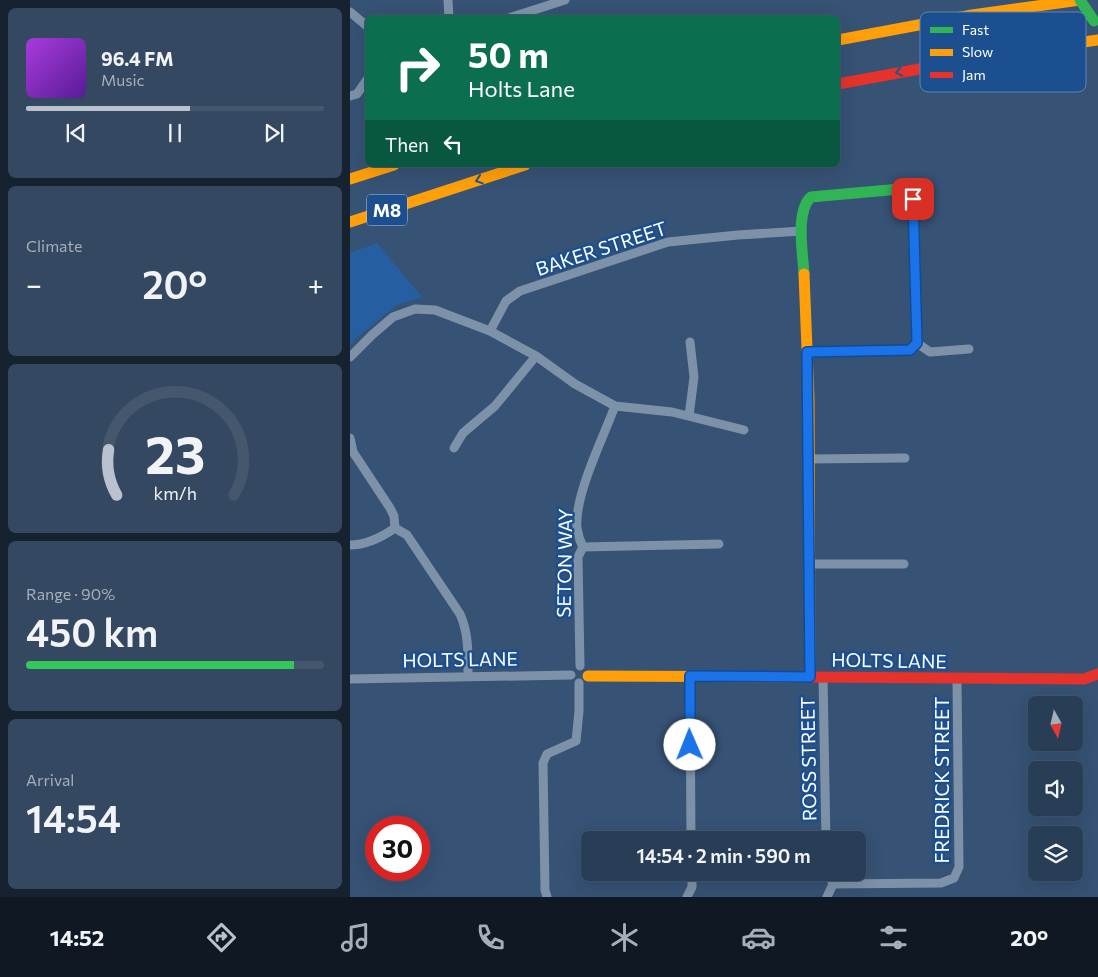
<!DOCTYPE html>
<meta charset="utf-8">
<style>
:root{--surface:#283e57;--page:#344961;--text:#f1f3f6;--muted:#a5aeba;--line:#44576d;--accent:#b9c2ce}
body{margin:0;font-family:Commissioner,sans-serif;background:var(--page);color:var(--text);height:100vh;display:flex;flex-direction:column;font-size:19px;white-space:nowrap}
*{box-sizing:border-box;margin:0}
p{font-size:16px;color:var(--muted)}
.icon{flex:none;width:28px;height:28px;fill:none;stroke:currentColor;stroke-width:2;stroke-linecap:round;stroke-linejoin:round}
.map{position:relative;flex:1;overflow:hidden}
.side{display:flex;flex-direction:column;gap:8px;padding:8px;background:#162230;width:350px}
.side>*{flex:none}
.banner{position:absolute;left:15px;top:15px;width:475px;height:152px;border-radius:8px;box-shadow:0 5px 20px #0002,0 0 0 1px var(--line);background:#0b6e4f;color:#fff;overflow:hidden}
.needle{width:32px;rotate:172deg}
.fabs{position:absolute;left:678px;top:696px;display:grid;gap:10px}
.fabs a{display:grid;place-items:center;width:55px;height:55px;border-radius:8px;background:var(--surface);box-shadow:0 5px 20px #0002,0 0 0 1px var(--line);font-size:25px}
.speed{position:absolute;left:15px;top:816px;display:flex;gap:10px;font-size:25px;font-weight:700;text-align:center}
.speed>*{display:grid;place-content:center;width:65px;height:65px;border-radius:50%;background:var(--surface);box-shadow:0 5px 20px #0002,0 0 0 1px var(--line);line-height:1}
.speed .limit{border:8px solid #d22;background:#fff;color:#111}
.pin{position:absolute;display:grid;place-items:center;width:42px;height:42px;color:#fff;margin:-21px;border-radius:10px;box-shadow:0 2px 8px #0006}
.me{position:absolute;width:55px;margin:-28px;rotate:359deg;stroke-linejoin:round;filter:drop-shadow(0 0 4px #0008)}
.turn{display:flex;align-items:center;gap:18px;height:105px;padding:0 20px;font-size:22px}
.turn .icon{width:65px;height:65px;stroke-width:2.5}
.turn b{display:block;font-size:35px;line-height:42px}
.then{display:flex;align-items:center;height:48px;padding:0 20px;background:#0003;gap:10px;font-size:19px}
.big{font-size:38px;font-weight:600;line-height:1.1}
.side .widget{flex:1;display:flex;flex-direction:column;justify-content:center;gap:8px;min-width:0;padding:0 18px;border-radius:8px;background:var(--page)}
.side .dial{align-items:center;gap:0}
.dial svg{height:130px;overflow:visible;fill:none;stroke:var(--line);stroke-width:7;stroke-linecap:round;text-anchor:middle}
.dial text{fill:var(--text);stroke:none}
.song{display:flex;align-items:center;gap:15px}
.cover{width:60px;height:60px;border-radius:8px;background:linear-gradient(135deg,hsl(280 70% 55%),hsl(270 70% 35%))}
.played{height:5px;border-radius:2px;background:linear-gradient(90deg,var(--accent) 55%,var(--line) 55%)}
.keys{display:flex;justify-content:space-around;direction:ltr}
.heat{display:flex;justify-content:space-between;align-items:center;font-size:28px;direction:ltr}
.charge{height:8px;border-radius:4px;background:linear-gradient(90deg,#34c759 90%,var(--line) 0)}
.trip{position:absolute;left:231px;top:831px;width:285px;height:50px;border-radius:8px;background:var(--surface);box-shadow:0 5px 20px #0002,0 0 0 1px var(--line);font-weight:600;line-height:50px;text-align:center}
.dock{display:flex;height:80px;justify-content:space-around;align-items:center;background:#101923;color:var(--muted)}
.dock .icon{width:35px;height:35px}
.dock .current{color:var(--accent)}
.dock b{font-size:22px;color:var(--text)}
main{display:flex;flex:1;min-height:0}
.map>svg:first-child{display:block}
.green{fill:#265fa1}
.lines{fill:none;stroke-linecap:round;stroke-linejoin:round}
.street{stroke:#7d92a8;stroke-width:9}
.fast{stroke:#30b455;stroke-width:11}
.slow{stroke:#ff9f0a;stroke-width:11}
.jam{stroke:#e5322d;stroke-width:11}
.fast-bridge{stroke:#30b455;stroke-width:11}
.oneway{stroke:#1d5989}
.route-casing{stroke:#114b97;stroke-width:12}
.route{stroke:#1a73e8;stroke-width:9}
.labels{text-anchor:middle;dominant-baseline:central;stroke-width:5;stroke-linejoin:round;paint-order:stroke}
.shield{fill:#1b4f8f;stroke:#bbcadd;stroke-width:1}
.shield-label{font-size:18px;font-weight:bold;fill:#fff}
.street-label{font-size:19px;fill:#fff;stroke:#1b4f8f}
.key{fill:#1b4f8f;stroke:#5f84b1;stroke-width:1}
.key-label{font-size:14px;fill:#fff}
</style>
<main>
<section class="side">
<div class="widget">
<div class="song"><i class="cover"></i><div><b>96.4 FM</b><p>Music</p></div></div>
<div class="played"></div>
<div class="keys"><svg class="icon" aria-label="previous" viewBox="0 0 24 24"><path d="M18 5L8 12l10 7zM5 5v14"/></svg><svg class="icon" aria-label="pause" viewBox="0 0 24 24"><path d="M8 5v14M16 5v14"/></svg><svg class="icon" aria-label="next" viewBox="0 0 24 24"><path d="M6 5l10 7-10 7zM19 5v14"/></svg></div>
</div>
<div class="widget"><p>Climate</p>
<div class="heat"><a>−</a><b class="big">20°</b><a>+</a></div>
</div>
<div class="widget dial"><svg viewBox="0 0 100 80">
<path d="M14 69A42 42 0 1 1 86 69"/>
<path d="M14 69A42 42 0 0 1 9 41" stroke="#b9c2ce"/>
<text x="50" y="56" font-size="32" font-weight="700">23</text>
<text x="50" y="72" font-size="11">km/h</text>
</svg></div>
<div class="widget"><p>Range · 90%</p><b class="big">450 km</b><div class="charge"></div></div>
<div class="widget"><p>Arrival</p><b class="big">14:54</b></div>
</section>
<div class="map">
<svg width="748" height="897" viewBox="0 0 748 897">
<rect width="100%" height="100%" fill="#365274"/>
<path class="green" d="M 27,243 L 72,297 L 47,305 L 6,338 L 0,346 L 0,253 Z"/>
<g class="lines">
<path class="street" d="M 98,0 L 99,18
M 0,12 L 18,27
M 159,18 L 215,0
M 0,96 L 7,94 L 18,78
M 140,331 L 156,301 L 170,291 L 318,242 L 388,235 L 452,231
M 457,352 L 560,350 L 567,343 L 580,352 L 619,349
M 0,357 L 22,335 L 43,317 L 65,309 L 85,310 L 140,331 L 186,356 L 225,384 L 265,406 L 322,412 L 394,430
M 339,416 L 344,377 L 340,342
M 0,438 L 3,452 L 40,508 L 44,516 L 45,528
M 104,448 L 113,433 L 145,406 L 186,356
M 459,459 L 555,458
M 45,528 L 57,535 L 110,614 C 119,634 118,654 118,676
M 0,545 C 16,545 32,537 45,528
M 233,547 L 369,544
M 460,564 L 554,564
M 230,666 L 228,557 L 233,547 C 230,541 228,535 227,528 C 224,496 253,438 265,406
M 340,676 L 341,840
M 473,677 L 476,840
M 0,679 L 221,675
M 483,884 L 591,883 L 604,878 L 609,867 L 607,679
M 197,897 L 195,890 L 193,763 L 197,754 L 226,741 L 229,711 L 229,683
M 337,897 L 342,887 L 342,872
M 477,897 L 483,884 L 478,872"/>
<path class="fast" d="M 454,274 C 453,254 445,211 461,197 L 550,189 L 558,192 L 563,199 L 567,343"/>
<path class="slow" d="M 488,40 L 622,15 L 730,0
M 656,53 L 748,40
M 0,179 L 44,165
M 0,222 L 175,165
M 454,274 L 459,399 L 460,677
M 238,676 L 455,677"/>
<path class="jam" d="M 488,84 L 656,53
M 455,677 L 734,679 L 748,674"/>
<path class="fast-bridge" d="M 730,0 L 744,21"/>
</g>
<defs><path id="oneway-chevron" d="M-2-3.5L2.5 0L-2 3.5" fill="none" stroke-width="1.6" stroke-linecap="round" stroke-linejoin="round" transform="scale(1.25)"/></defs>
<g class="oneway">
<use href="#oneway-chevron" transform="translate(549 72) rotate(169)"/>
<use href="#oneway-chevron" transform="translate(129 180) rotate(162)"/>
</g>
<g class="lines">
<defs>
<path id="route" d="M 340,745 L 340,676 L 460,677 L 457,352 L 560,350 L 567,343 L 563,199"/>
</defs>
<use href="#route" class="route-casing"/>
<use href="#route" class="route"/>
</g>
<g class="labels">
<rect class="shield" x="17" y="194.5" width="40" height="31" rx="4"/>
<g class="shield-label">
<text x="37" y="210">M8</text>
</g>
<g class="street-label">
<text transform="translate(251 248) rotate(-18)">BAKER STREET</text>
<text transform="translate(214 563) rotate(-89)">SETON WAY</text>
<text transform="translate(110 659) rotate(-1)">HOLTS LANE</text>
<text transform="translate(539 660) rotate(1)">HOLTS LANE</text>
<text transform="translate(458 759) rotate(-91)">ROSS STREET</text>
<text transform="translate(591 780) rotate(-90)">FREDRICK STREET</text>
</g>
</g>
<rect x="570" y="12" width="166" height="80" rx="8" class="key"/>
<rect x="580" y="27" width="23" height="6" fill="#30b455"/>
<rect x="580" y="49" width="23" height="7" fill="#ff9f0a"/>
<rect x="580" y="72" width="23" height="6" fill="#e5322d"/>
<g class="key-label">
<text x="612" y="35">Fast</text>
<text x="612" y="57">Slow</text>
<text x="612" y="80">Jam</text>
</g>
</svg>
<div class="fabs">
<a><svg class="needle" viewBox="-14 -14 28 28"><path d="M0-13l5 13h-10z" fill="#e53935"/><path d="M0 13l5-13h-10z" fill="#a5aeba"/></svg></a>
<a><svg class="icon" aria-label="sound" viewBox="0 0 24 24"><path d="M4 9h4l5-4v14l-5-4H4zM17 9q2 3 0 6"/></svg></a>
<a><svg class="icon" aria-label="layers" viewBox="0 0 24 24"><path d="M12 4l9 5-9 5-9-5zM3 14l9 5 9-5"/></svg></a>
</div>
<div class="speed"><div class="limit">30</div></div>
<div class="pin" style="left:563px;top:199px;background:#d93025"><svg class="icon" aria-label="arrive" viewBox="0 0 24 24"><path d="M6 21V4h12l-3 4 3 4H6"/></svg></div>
<svg class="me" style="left:340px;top:745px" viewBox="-20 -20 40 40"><circle r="19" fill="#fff"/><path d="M0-13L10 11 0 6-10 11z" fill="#1a73e8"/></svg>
<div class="trip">14:54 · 2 min · 590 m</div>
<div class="banner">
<div class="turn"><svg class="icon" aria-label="right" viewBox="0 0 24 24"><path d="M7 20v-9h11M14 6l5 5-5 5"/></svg><div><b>50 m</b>Holts Lane</div></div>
<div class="then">Then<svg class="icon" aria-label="left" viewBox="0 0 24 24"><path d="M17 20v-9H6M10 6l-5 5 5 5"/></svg></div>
</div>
</div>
</main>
<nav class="dock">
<b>14:52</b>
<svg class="icon current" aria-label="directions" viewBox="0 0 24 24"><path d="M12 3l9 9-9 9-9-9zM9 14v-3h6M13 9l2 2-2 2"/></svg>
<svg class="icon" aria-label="music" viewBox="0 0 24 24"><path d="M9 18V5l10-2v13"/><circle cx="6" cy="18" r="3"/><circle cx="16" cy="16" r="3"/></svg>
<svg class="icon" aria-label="phone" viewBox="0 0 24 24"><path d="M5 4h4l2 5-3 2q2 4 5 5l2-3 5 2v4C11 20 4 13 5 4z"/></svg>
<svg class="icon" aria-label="climate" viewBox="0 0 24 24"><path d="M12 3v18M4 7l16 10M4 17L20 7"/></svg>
<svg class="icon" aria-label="car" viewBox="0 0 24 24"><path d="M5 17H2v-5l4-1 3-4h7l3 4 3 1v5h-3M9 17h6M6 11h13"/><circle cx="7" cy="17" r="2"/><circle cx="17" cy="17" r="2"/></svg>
<svg class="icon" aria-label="filters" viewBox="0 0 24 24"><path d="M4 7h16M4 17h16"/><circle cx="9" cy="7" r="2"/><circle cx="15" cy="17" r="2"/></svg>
<b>20°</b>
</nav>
